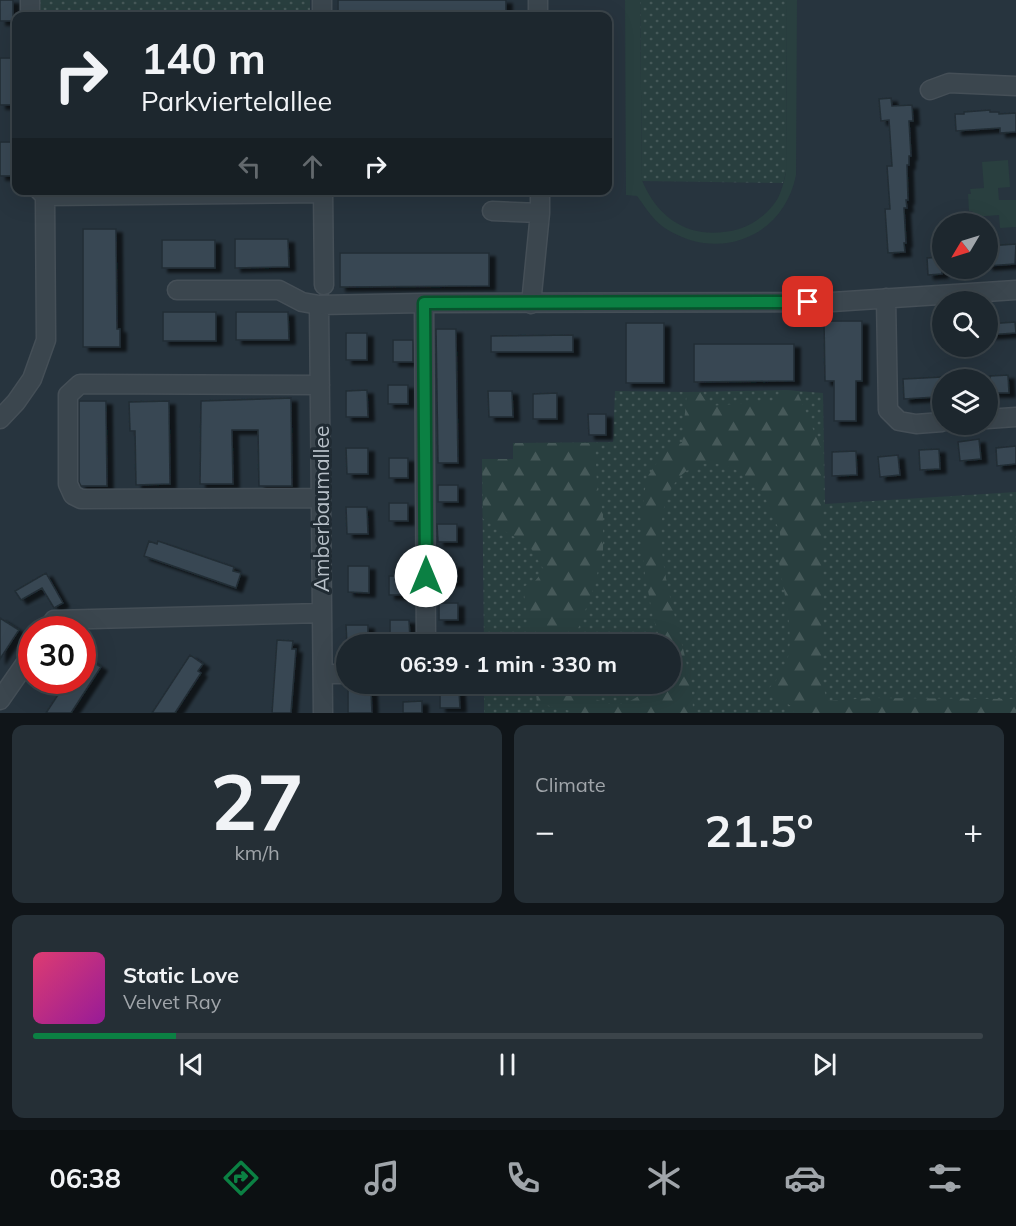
<!DOCTYPE html>
<meta charset="utf-8">
<style>
:root{--surface:#1d272e;--page:#252f36;--text:#f1f3f6;--muted:#a0a5aa;--line:#3b444a;--accent:#0b8043}
body{margin:0;font-family:Mulish,sans-serif;background:var(--page);color:var(--text);height:100vh;display:flex;flex-direction:column;font-size:22px;white-space:nowrap}
*{box-sizing:border-box;margin:0}
p{font-size:20px;color:var(--muted)}
.icon{flex:none;width:33px;height:33px;fill:none;stroke:currentColor;stroke-width:2;stroke-linecap:round;stroke-linejoin:round}
.map{position:relative;height:713px;overflow:hidden}
.drawer{display:flex;flex-direction:column;gap:12px;padding:12px;background:#101519;flex:1}
.drawer>*{flex:none}
.banner{position:absolute;left:12px;top:12px;width:600px;height:183px;border-radius:12px;box-shadow:0 6px 24px #0002,0 0 0 2px var(--line);background:#1d272e;color:var(--text);overflow:hidden}
.needle{width:39px;rotate:232deg}
.fabs{position:absolute;left:932px;top:213px;display:grid;gap:12px}
.fabs a{display:grid;place-items:center;width:66px;height:66px;border-radius:50%;background:var(--surface);box-shadow:0 6px 24px #0002,0 0 0 2px var(--line);font-size:30px}
.speed{position:absolute;left:18px;top:616px;display:flex;gap:12px;font-size:30px;font-weight:700;text-align:center}
.speed>*{display:grid;place-content:center;width:78px;height:78px;border-radius:50%;background:var(--surface);box-shadow:0 6px 24px #0002,0 0 0 2px var(--line);line-height:1}
.speed .limit{border:9px solid #d22;background:#fff;color:#111}
.pin{position:absolute;display:grid;place-items:center;width:51px;height:51px;color:#fff;margin:-26px;border-radius:12px;box-shadow:0 3px 9px #0006}
.me{position:absolute;width:66px;margin:-33px;rotate:0deg;stroke-linejoin:round;filter:drop-shadow(0 0 4px #0008)}
.turn{display:flex;align-items:center;gap:21px;height:126px;padding:0 30px;font-size:27px}
.turn .icon{width:78px;height:78px;stroke-width:2.5}
.turn b{display:block;font-size:42px;line-height:51px}
.lanes{display:flex;align-items:center;height:57px;padding:0 30px;background:#0003;justify-content:center;gap:30px;direction:ltr}
.lanes .off{opacity:.35}
.big{font-size:45px;font-weight:700;line-height:1.1}
.drawer .tile{flex:1;display:flex;flex-direction:column;justify-content:center;gap:9px;min-width:0;padding:0 21px;border-radius:12px;background:var(--page)}
.drawer .dial{align-items:center;gap:0}
.dial b{font-size:78px;line-height:1}
.song{display:flex;align-items:center;gap:18px}
.cover{width:72px;height:72px;border-radius:9px;background:linear-gradient(135deg,hsl(340 70% 55%),hsl(300 70% 35%))}
.played{height:6px;border-radius:3px;background:linear-gradient(90deg,var(--accent) 15%,var(--line) 15%)}
.keys{display:flex;justify-content:space-around;direction:ltr}
.heat{display:flex;justify-content:space-between;align-items:center;font-size:33px;direction:ltr}
.drawer .tiles{flex:1;display:grid;gap:12px;grid-template-columns:1fr 1fr}
.tile:last-child{grid-column:span 2}
.trip{position:absolute;left:336px;top:634px;width:345px;height:60px;border-radius:30px;background:var(--surface);box-shadow:0 6px 24px #0002,0 0 0 2px var(--line);font-weight:700;line-height:60px;text-align:center}
.dock{display:flex;height:96px;justify-content:space-around;align-items:center;background:#0c1012;color:var(--muted)}
.dock .icon{width:42px;height:42px}
.dock .current{color:var(--accent)}
.dock b{font-size:27px;color:var(--text)}
.map>svg:first-child{display:block}
.grass{fill:url(#grass-dots)}
.forest{fill:url(#forest-firs)}
.park{fill:#293f3f}
.building{fill:#374652;stroke:#222d35;stroke-width:1.5;filter:url(#shadow)}
.lines{fill:none;stroke-linecap:round;stroke-linejoin:round}
.minor-casing{stroke:#454f57;stroke-width:21}
.minor{stroke:#3b464e;stroke-width:18}
.route-casing{stroke:#07532c;stroke-width:15}
.route{stroke:#0b8043;stroke-width:10}
.labels{text-anchor:middle;dominant-baseline:central;stroke-width:6;stroke-linejoin:round;paint-order:stroke}
.street-label{font-size:21px;fill:#b8c1c9;stroke:#202b33}
</style>
<div class="map">
<svg width="1016" height="713" viewBox="0 0 1016 713">
<defs>
<pattern id="grass-dots" width="8" height="8" patternUnits="userSpaceOnUse" patternTransform="scale(1.5)"><rect width="8" height="8" fill="#293f3f"/><path d="M2 2h.1M6 6h.1" fill="none" stroke="#465959" stroke-width="1.8" stroke-linecap="round"/></pattern>
<pattern id="forest-firs" width="22" height="20" patternUnits="userSpaceOnUse" patternTransform="scale(1.5)"><rect width="22" height="20" fill="#293f3f"/><path d="M5 1l3.5 6h-7zM16 11l3.5 6h-7z" fill="#465959"/></pattern>
<filter id="shadow"><feDropShadow dx="6" dy="4" stdDeviation="1.5" flood-color="#0009"/></filter>
</defs>
<rect width="100%" height="100%" fill="#27343e"/>
<path class="grass" d="M 37,0 L 310,0 L 310,16 L 38,16 Z
M 640,0 L 787,0 L 786,172 L 783,183 L 642,181 Z
M 784,390 L 823,393 L 825,504 L 1016,492 L 1016,713 L 484,713 L 484,684 L 670,684 L 670,645 L 484,645 L 482,459 L 513,459 L 513,443 L 613,442 L 615,391 L 687,392 Z"/>
<path class="forest" d="M 784,390 L 797,391 L 821,448 L 822,568 L 824,604 L 822,680 L 827,701 L 871,698 L 1016,699 L 1016,713 L 794,713 L 791,706 L 767,691 C 773,683 783,674 786,665 C 797,630 781,588 778,552 C 778,546 781,540 780,534 C 780,529 775,522 773,518 C 770,510 767,499 762,493 C 742,465 703,450 678,479 C 632,535 695,647 693,713 L 579,713 L 537,703 L 535,684 L 581,684 L 595,699 L 608,704 L 625,704 L 654,687 L 670,686 L 670,645 L 662,645 L 653,617 L 645,575 L 641,532 L 646,479 L 667,447 L 682,443 L 687,392 L 700,392 L 709,406 L 774,401 Z
M 513,443 L 595,443 L 597,485 L 603,514 L 603,552 L 592,593 L 576,634 L 575,645 L 532,645 L 523,587 L 535,581 L 544,570 L 529,545 L 483,519 L 482,459 L 513,459 Z"/>
<path class="park" d="M 625,0 L 640,0 L 642,180 L 644,185 C 662,224 697,241 739,229 C 755,224 769,213 778,198 C 782,190 784,181 786,172 L 787,0 L 797,0 L 796,175 C 784,236 721,262 668,230 C 654,222 646,208 637,196 L 626,195 Z
M 1008,160 L 1010,187 L 998,188 L 999,200 L 1016,200 L 1016,227 L 1000,228 L 999,215 L 973,217 L 972,211 L 969,211 L 968,194 L 971,194 L 970,189 L 984,188 L 982,162 Z"/>
<path class="building" d="M 0,0 L 13,0 L 13,21 L 0,21 Z
M 338,0 L 506,0 L 506,16 L 338,16 Z
M 0,58 L 13,58 L 13,105 L 0,105 Z
M 891,98 L 892,106 L 912,105 L 913,121 L 909,121 L 911,156 L 909,156 L 909,165 L 907,165 L 908,200 L 906,200 L 907,208 L 904,208 L 906,243 L 904,243 L 905,252 L 888,253 L 885,209 L 890,209 L 887,166 L 892,166 L 889,120 L 881,121 L 879,99 Z
M 990,110 L 990,112 L 999,112 L 999,114 L 1016,113 L 1016,132 L 1000,133 L 1000,128 L 956,131 L 955,114 L 964,114 L 964,112 Z
M 0,142 L 14,142 L 14,176 L 0,176 Z
M 83,229 L 116,229 L 117,329 L 120,329 L 120,347 L 83,347 Z
M 288,239 L 289,267 L 235,268 L 235,239 Z
M 162,240 L 215,240 L 215,268 L 162,268 Z
M 1016,244 L 1015,264 L 987,266 L 987,246 Z
M 340,253 L 489,253 L 489,286 L 340,287 Z
M 942,257 L 942,274 L 928,275 L 927,258 Z
M 163,312 L 216,312 L 216,341 L 163,341 Z
M 236,312 L 288,312 L 289,340 L 236,340 Z
M 824,321 L 862,321 L 862,381 L 856,381 L 856,421 L 834,421 L 834,381 L 825,381 Z
M 1015,322 L 1016,333 L 987,335 L 987,324 Z
M 626,323 L 664,323 L 664,383 L 626,383 Z
M 436,329 L 456,329 L 458,463 L 438,463 Z
M 346,333 L 367,333 L 367,360 L 346,360 Z
M 573,335 L 573,352 L 491,352 L 491,336 Z
M 393,340 L 413,340 L 413,362 L 393,362 Z
M 694,344 L 794,344 L 794,381 L 694,382 Z
M 1008,375 L 1009,393 L 991,393 L 990,376 Z
M 942,377 L 942,391 L 936,391 L 937,397 L 904,399 L 903,379 Z
M 388,385 L 408,385 L 408,404 L 388,404 Z
M 367,390 L 368,417 L 346,417 L 346,391 Z
M 488,391 L 512,391 L 513,417 L 489,417 Z
M 557,393 L 557,419 L 533,419 L 533,394 Z
M 291,398 L 292,486 L 259,486 L 258,430 L 232,430 L 233,484 L 200,484 L 201,401 Z
M 79,401 L 106,401 L 107,486 L 81,486 L 79,482 Z
M 169,401 L 170,484 L 136,485 L 135,431 L 130,431 L 129,402 Z
M 588,414 L 606,414 L 606,435 L 589,435 Z
M 979,439 L 981,459 L 960,461 L 958,442 Z
M 1016,446 L 1016,464 L 997,466 L 996,448 Z
M 346,448 L 368,448 L 368,474 L 347,474 Z
M 939,449 L 940,469 L 920,470 L 919,450 Z
M 856,451 L 857,475 L 832,476 L 832,452 Z
M 898,455 L 900,475 L 880,477 L 878,457 Z
M 389,458 L 408,458 L 408,478 L 389,478 Z
M 438,485 L 458,485 L 458,502 L 438,502 Z
M 389,503 L 408,503 L 408,521 L 389,521 Z
M 346,507 L 367,507 L 368,534 L 347,534 Z
M 437,524 L 457,524 L 457,542 L 438,542 Z
M 149,541 L 157,544 L 158,541 L 234,567 L 233,571 L 241,573 L 236,588 L 144,556 Z
M 439,564 L 457,564 L 457,582 L 439,582 Z
M 348,566 L 369,566 L 369,593 L 348,592 Z
M 46,573 L 63,603 L 54,608 L 42,588 L 21,600 L 15,591 Z
M 389,576 L 409,576 L 409,595 L 389,595 Z
M 439,603 L 458,603 L 458,620 L 439,620 Z
M 0,618 L 19,630 L 0,659 Z
M 390,620 L 409,620 L 410,639 L 390,639 Z
M 346,625 L 368,625 L 368,645 L 347,645 Z
M 277,640 L 293,641 L 292,649 L 296,649 L 291,713 L 272,713 Z
M 82,655 L 101,667 L 71,713 L 46,713 L 67,681 L 82,681 Z
M 190,655 L 203,664 L 198,671 L 201,673 L 175,713 L 152,713 Z
M 348,689 L 371,689 L 372,713 L 348,713 Z
M 440,690 L 459,690 L 460,708 L 440,708 Z
M 422,701 L 422,713 L 403,713 L 403,702 Z"/>
<g class="lines">
<defs>
<path id="minor" d="M 30,0 L 30,16
M 322,0 L 322,16
M 538,0 L 538,16
M 930,90 L 949,83 L 1016,86
M 39,190 L 45,196 L 323,193
M 323,190 L 324,285
M 492,211 L 540,213
M 177,290 L 279,290 L 302,302 L 319,305 L 424,303 L 832,302 L 1016,290
M 886,298 L 888,410 L 899,421 L 916,424 L 942,422
M 424,303 L 426,645
M 531,304 L 540,213 L 540,190
M 319,305 L 323,713
M 320,385 L 80,384 L 68,395 L 68,484 L 73,495 L 81,499 L 321,498
M 0,419 L 16,402 L 32,379 L 46,340 L 45,196
M 987,419 L 1016,417
M 47,630 L 54,620 L 322,613
M 323,674 L 346,674
M 0,700 L 32,654"/>
</defs>
<use href="#minor" class="minor-casing"/>
<use href="#minor" class="minor"/>
</g>
<g class="lines">
<defs>
<path id="route" d="M 426,576 L 424,303 L 808,302"/>
</defs>
<use href="#route" class="route-casing"/>
<use href="#route" class="route"/>
</g>
<g class="labels">
<g class="street-label">
<text transform="translate(321 509) rotate(-90)">Amberbaumallee</text>
</g>
</g>
</svg>
<div class="fabs">
<a><svg class="needle" viewBox="-14 -14 28 28"><path d="M0-13l5 13h-10z" fill="#e53935"/><path d="M0 13l5-13h-10z" fill="#a0a5aa"/></svg></a>
<a><svg class="icon" aria-label="search" viewBox="0 0 24 24"><circle cx="10" cy="10" r="6"/><path d="M15 15l6 6"/></svg></a>
<a><svg class="icon" aria-label="layers" viewBox="0 0 24 24"><path d="M12 4l9 5-9 5-9-5zM3 14l9 5 9-5"/></svg></a>
</div>
<div class="speed"><div class="limit">30</div></div>
<div class="pin" style="left:808px;top:302px;background:#d93025"><svg class="icon" aria-label="arrive" viewBox="0 0 24 24"><path d="M6 21V4h12l-3 4 3 4H6"/></svg></div>
<svg class="me" style="left:426px;top:576px" viewBox="-20 -20 40 40"><circle r="19" fill="#fff"/><path d="M0-13L10 11 0 6-10 11z" fill="#0b8043"/></svg>
<div class="trip">06:39 · 1 min · 330 m</div>
<div class="banner">
<div class="turn"><svg class="icon" aria-label="right" viewBox="0 0 24 24"><path d="M7 20v-9h11M14 6l5 5-5 5"/></svg><div><b>140 m</b>Parkviertelallee</div></div>
<div class="lanes"><svg class="icon off" aria-label="left" viewBox="0 0 24 24"><path d="M17 20v-9H6M10 6l-5 5 5 5"/></svg><svg class="icon off" aria-label="ahead" viewBox="0 0 24 24"><path d="M12 20V5M6 11l6-6 6 6"/></svg><svg class="icon" aria-label="right" viewBox="0 0 24 24"><path d="M7 20v-9h11M14 6l5 5-5 5"/></svg></div>
</div>
</div>
<section class="drawer">
<div class="tiles">
<div class="tile dial"><b>27</b><p>km/h</p></div>
<div class="tile"><p>Climate</p>
<div class="heat"><a>−</a><b class="big">21.5°</b><a>+</a></div>
</div>
<div class="tile">
<div class="song"><i class="cover"></i><div><b>Static Love</b><p>Velvet Ray</p></div></div>
<div class="played"></div>
<div class="keys"><svg class="icon" aria-label="previous" viewBox="0 0 24 24"><path d="M18 5L8 12l10 7zM5 5v14"/></svg><svg class="icon" aria-label="pause" viewBox="0 0 24 24"><path d="M8 5v14M16 5v14"/></svg><svg class="icon" aria-label="next" viewBox="0 0 24 24"><path d="M6 5l10 7-10 7zM19 5v14"/></svg></div>
</div>
</div>
</section>
<nav class="dock">
<b>06:38</b>
<svg class="icon current" aria-label="directions" viewBox="0 0 24 24"><path d="M12 3l9 9-9 9-9-9zM9 14v-3h6M13 9l2 2-2 2"/></svg>
<svg class="icon" aria-label="music" viewBox="0 0 24 24"><path d="M9 18V5l10-2v13"/><circle cx="6" cy="18" r="3"/><circle cx="16" cy="16" r="3"/></svg>
<svg class="icon" aria-label="phone" viewBox="0 0 24 24"><path d="M5 4h4l2 5-3 2q2 4 5 5l2-3 5 2v4C11 20 4 13 5 4z"/></svg>
<svg class="icon" aria-label="climate" viewBox="0 0 24 24"><path d="M12 3v18M4 7l16 10M4 17L20 7"/></svg>
<svg class="icon" aria-label="car" viewBox="0 0 24 24"><path d="M5 17H2v-5l4-1 3-4h7l3 4 3 1v5h-3M9 17h6M6 11h13"/><circle cx="7" cy="17" r="2"/><circle cx="17" cy="17" r="2"/></svg>
<svg class="icon" aria-label="filters" viewBox="0 0 24 24"><path d="M4 7h16M4 17h16"/><circle cx="9" cy="7" r="2"/><circle cx="15" cy="17" r="2"/></svg>
</nav>
